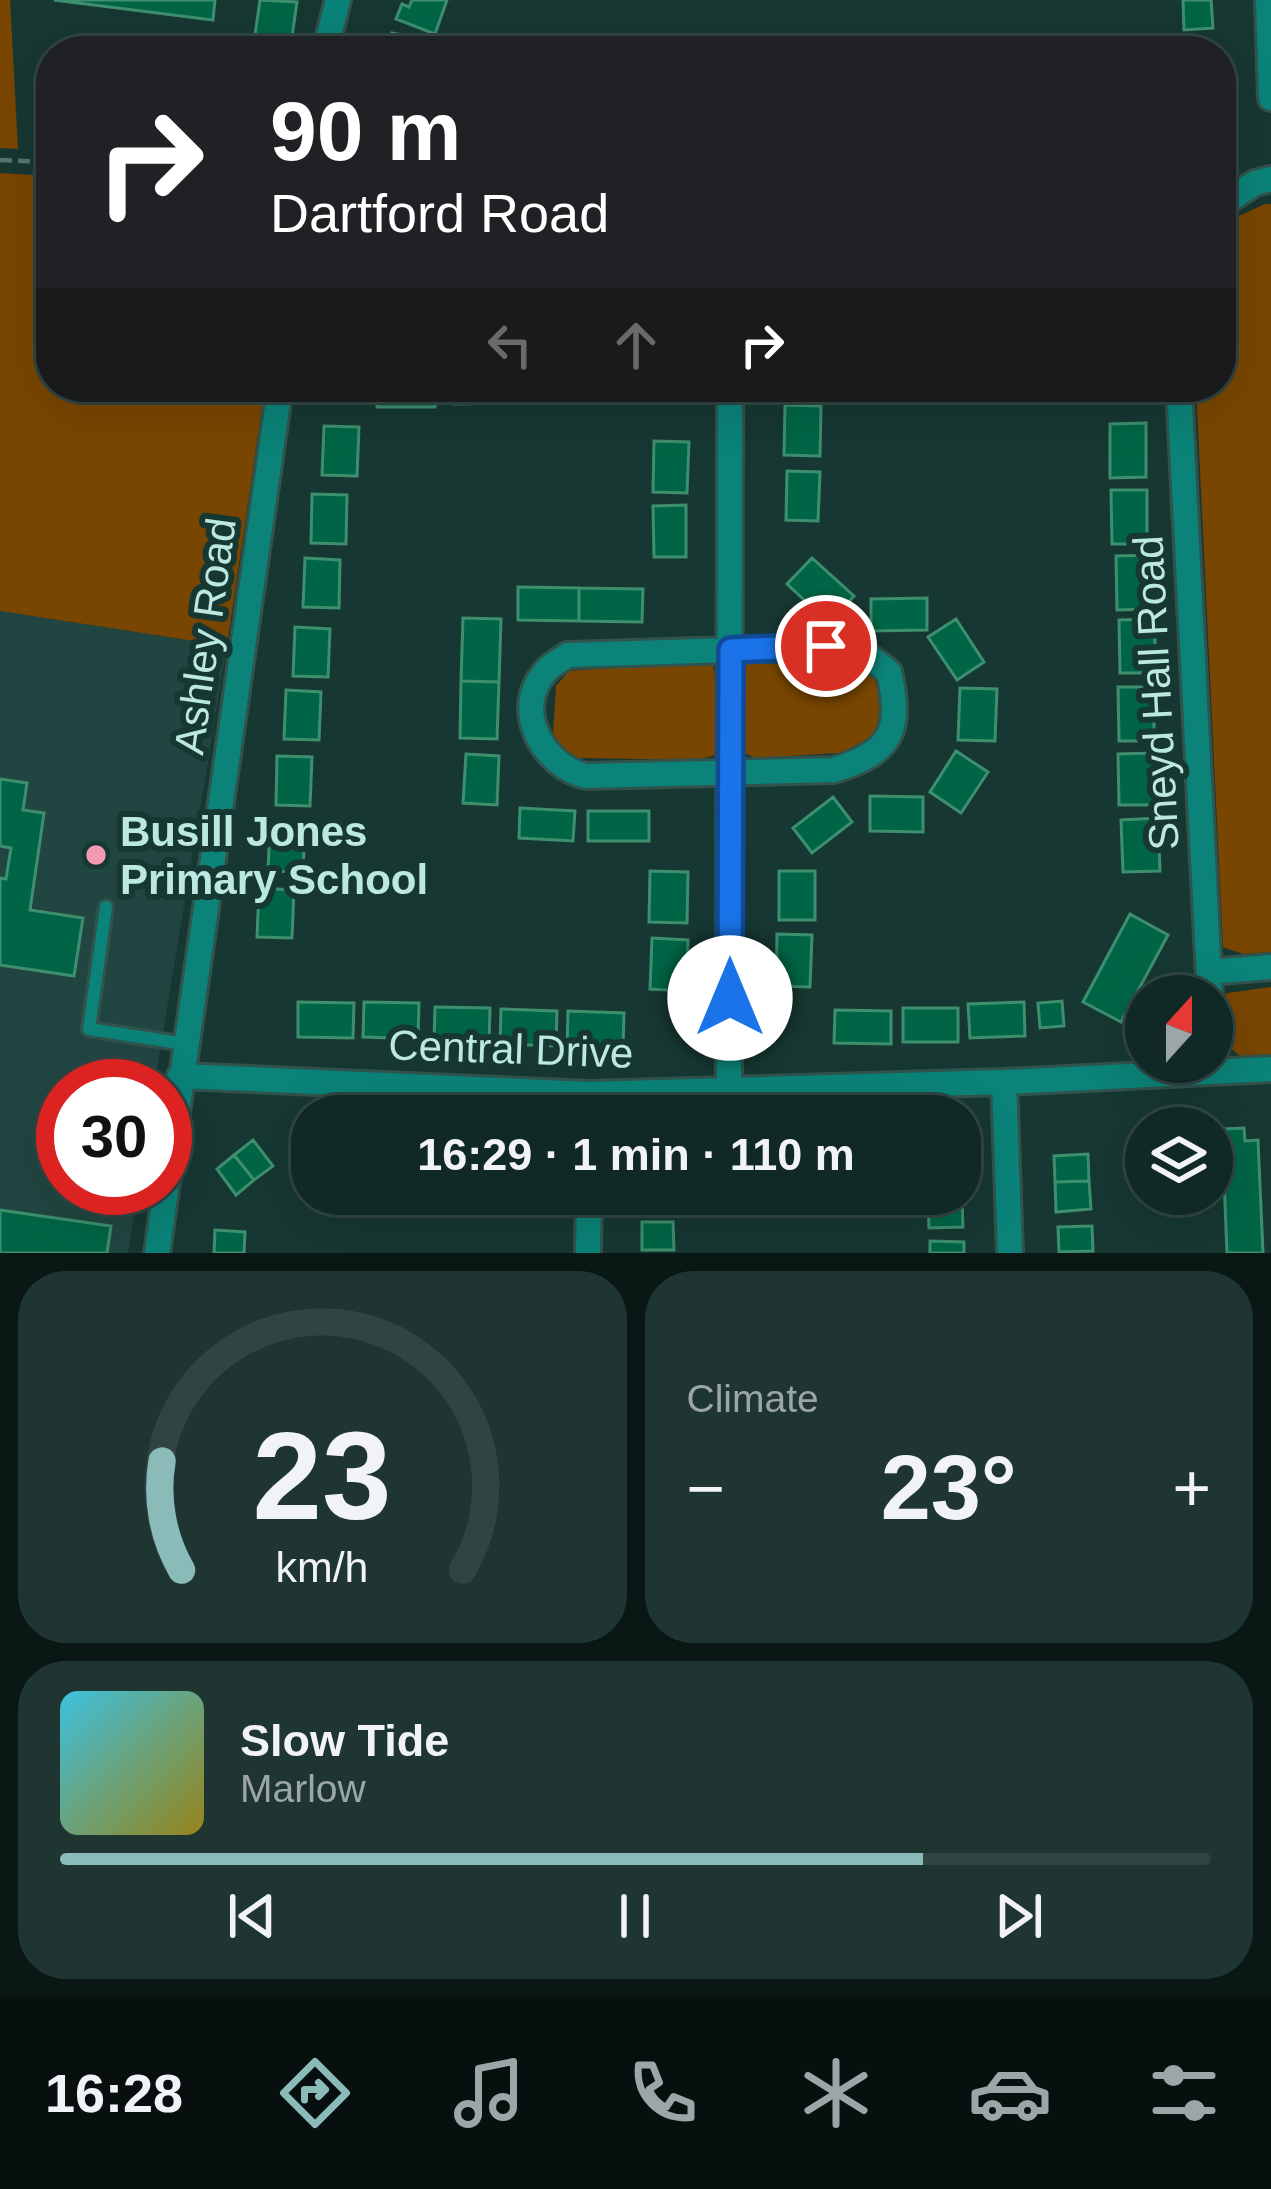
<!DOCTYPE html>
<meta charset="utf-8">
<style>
:root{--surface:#112926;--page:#1e3532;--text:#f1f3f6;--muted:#9ca6a7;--line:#304543;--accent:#8bbbb9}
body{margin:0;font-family:Helvetica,sans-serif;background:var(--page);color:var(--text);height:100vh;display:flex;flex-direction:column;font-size:45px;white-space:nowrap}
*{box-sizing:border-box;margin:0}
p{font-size:39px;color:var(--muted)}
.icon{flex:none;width:66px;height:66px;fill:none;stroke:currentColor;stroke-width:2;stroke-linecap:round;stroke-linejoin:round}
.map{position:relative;height:1253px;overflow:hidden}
.sheet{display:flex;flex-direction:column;gap:18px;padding:18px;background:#091715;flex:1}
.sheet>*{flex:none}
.guide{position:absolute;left:36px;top:36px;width:1200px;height:366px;border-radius:48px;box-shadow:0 12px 48px #0002,0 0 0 3px var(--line);background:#202124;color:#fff;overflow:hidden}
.needle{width:78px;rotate:21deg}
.fabs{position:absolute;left:1125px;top:975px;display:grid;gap:24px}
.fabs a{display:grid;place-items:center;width:108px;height:108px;border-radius:50%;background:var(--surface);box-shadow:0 12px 48px #0002,0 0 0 3px var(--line);font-size:60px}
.speed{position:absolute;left:36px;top:1059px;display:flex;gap:24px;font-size:60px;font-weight:700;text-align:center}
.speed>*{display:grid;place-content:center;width:156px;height:156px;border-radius:50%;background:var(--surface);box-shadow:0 12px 48px #0002,0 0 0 3px var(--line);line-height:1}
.speed .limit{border:18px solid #d22;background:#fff;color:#111}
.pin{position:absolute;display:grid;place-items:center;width:102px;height:102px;color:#fff;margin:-51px;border:6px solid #fff;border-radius:50%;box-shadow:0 3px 12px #0007}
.me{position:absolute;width:132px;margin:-66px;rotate:0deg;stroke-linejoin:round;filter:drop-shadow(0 0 9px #0008)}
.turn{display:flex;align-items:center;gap:42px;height:252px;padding:0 36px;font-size:54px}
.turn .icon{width:156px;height:156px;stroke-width:2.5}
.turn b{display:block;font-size:84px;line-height:102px}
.lanes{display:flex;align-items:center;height:114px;padding:0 36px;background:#0003;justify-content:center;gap:60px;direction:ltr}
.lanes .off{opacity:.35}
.big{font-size:90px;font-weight:700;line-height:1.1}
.sheet .widget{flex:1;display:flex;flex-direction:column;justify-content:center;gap:18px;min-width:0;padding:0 42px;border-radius:48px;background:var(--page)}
.sheet .dial{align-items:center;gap:0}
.dial svg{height:312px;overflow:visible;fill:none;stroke:var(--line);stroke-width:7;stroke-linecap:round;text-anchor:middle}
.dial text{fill:var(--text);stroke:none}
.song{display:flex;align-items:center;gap:36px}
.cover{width:144px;height:144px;border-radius:18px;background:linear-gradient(135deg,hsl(190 70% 55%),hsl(50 70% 35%))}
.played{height:12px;border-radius:6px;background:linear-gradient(90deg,var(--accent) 75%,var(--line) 75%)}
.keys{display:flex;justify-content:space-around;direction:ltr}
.heat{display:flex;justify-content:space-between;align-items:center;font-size:66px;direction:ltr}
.sheet .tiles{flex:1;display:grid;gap:18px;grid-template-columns:1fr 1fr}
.widget:last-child{grid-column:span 2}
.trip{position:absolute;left:291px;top:1095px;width:690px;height:120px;border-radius:48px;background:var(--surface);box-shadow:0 12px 48px #0002,0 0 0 3px var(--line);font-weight:700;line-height:120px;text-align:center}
.tab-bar{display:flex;height:192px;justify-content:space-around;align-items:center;background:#07100f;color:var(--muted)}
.tab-bar .icon{width:84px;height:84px}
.tab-bar .on{color:var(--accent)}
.tab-bar b{font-size:54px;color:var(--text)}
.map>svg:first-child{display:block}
.built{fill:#214641}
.green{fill:#794601}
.building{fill:#006546;stroke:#3d8f6e;stroke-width:3}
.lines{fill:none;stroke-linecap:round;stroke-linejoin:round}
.service-casing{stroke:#31534e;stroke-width:18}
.minor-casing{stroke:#31534e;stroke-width:30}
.path{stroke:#537772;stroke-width:4.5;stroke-dasharray:12 6;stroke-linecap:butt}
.service{stroke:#0b8378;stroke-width:12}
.minor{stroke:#0b8378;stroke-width:24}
.route-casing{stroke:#114b97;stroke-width:30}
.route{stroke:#1a73e8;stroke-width:21}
.poi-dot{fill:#f29aaf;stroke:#173732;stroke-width:4.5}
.labels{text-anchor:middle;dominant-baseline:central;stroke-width:12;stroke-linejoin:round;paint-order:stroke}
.street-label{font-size:42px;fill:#bbe8e1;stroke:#173732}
.poi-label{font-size:42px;font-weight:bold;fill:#bbe8e1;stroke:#173732;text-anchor:start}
</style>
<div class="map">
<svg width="1271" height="1253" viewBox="0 0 1271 1253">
<rect width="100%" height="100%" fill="#173732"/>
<path class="built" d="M 0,611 L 227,646 L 154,1086 L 63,1086 L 63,1188 L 138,1188 L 128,1253 L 0,1253 Z"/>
<path class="green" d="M 0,0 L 10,0 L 18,149 L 0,148 Z
M 0,173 L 51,176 L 51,387 L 265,387 L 227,646 L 0,611 Z
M 1265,204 L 1271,204 L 1271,952 L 1243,954 L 1223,947 L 1196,387 L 1221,387 L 1221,230 L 1230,220 Z
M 700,661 L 713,665 L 718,695 L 715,755 L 698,760 L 579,758 L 560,748 L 553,735 L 556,686 L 569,671 Z
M 746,662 L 860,668 L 874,677 C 883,706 884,736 853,752 L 756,758 L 744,753 L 741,676 Z
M 1271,987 L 1271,1055 L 1240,1056 L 1223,1042 L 1220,1002 L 1227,993 Z"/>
<path class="building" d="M 54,0 L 215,0 L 213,20 Z
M 260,0 L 297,2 L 290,51 L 253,49 Z
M 412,0 L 447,0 L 435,34 L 396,19 L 402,4 L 409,7 Z
M 1183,0 L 1211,0 L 1213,28 L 1184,30 Z
M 392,33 L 430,41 L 428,51 L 388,51 Z
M 377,387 L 435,387 L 435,407 L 377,407 Z
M 455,387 L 513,387 L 513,403 L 455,404 Z
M 520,387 L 579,387 L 579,399 L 521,400 Z
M 593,387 L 652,387 L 652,393 L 594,394 Z
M 785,405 L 821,406 L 820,456 L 784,455 Z
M 1146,423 L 1146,477 L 1110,478 L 1110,424 Z
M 324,426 L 359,427 L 357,476 L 322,475 Z
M 654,441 L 689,442 L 687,493 L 653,492 Z
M 787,471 L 820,472 L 818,521 L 786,520 Z
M 1111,490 L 1147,490 L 1147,544 L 1112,544 Z
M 312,494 L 347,495 L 346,544 L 311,543 Z
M 686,505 L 686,557 L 654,557 L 653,506 Z
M 1152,555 L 1153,609 L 1117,610 L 1116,556 Z
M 305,558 L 340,560 L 339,608 L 303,607 Z
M 812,558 L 854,596 L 829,623 L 787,584 Z
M 518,587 L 579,588 L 579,621 L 518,620 Z
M 579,588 L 643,589 L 642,622 L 579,621 Z
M 927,598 L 927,630 L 871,631 L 871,599 Z
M 463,618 L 501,619 L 499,682 L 461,681 Z
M 956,619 L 984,662 L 957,680 L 928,637 Z
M 1155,619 L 1155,673 L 1120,673 L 1119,620 Z
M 295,627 L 330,629 L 328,677 L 293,676 Z
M 461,681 L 499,682 L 497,739 L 460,738 Z
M 1118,687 L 1154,687 L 1154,741 L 1119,741 Z
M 960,688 L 997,689 L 995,741 L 958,740 Z
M 286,690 L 321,692 L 319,740 L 284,739 Z
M 956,751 L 988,772 L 961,813 L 930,792 Z
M 1155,753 L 1155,805 L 1119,805 L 1118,754 Z
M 466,754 L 499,756 L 497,805 L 463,803 Z
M 277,756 L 312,757 L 310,806 L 276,805 Z
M 0,779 L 27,783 L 23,810 L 44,813 L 30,910 L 83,918 L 74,976 L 0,965 L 0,878 L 6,879 L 11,848 L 0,846 Z
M 870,796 L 923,797 L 923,832 L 870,831 Z
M 833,797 L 852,822 L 812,853 L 793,828 Z
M 520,808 L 575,811 L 573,841 L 519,838 Z
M 588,811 L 649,811 L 649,841 L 588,841 Z
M 1158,818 L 1160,871 L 1123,872 L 1121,820 Z
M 270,822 L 305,823 L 303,872 L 268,871 Z
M 650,871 L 688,872 L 687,923 L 649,922 Z
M 779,871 L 815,871 L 815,920 L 779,920 Z
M 259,888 L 294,890 L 292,938 L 257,937 Z
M 1130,914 L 1168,935 L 1121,1022 L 1083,1002 Z
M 777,934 L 812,935 L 810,987 L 776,986 Z
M 652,938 L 688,940 L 686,991 L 650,989 Z
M 1062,1001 L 1064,1026 L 1040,1028 L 1038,1003 Z
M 298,1002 L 354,1003 L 353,1038 L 298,1037 Z
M 364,1002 L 419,1003 L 418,1039 L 363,1037 Z
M 1024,1002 L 1025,1036 L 970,1038 L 968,1004 Z
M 435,1007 L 490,1008 L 489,1043 L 434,1041 Z
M 903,1008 L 958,1008 L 958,1042 L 903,1042 Z
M 501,1009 L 557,1011 L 556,1046 L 500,1044 Z
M 835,1010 L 891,1011 L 891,1044 L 834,1043 Z
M 568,1011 L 624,1013 L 623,1048 L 567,1047 Z
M 1244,1128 L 1245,1141 L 1258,1140 L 1263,1253 L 1227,1253 L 1222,1129 Z
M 253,1140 L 273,1166 L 254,1180 L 234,1155 Z
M 1088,1154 L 1089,1181 L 1055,1182 L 1054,1156 Z
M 234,1155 L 254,1180 L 236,1195 L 217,1169 Z
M 1089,1181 L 1091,1209 L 1056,1212 L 1055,1182 Z
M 962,1200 L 963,1227 L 929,1228 L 928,1201 Z
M 0,1210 L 111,1226 L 107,1253 L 0,1253 Z
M 642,1222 L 673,1222 L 674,1250 L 642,1250 Z
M 1092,1226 L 1093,1251 L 1059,1252 L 1058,1227 Z
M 215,1230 L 245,1232 L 244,1253 L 214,1253 Z
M 930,1241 L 964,1242 L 964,1253 L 930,1253 Z"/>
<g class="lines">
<defs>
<path id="service" d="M 106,907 L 89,1029 L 185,1044"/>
<path id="minor" d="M 1268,0 L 1271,98
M 325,51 L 338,0
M 1221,205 L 1255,183 L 1271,179
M 1179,387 L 1210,996
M 826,647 L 863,652 L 889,672 C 902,731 892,752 834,770 L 586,776 C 543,766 512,710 545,672 C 550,665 561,660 568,655 Z
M 1209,972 L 1271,967
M 180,1076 L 590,1094 L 1004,1082 L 1271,1069
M 1004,1082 L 1010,1253
M 729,1090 L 730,387
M 157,1253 L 280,387
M 588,1253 L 589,1194"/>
</defs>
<use href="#service" class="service-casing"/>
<use href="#minor" class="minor-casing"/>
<path class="path" d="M 0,160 L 51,162"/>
<use href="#service" class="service"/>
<use href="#minor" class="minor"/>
</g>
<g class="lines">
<defs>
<path id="route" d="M 730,998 L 731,650 L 826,646"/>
</defs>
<use href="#route" class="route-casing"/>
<use href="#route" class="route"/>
</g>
<circle class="poi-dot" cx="96" cy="855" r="12"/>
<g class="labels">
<g class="street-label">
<text transform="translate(205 636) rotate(-82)">Ashley Road</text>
<text transform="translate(1156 693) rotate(-93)">Sneyd Hall Road</text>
<text transform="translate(511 1049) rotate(2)">Central Drive</text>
</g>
<g class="poi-label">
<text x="120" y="831">Busill Jones<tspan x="120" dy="48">Primary School</tspan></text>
</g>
</g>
</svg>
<div class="fabs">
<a><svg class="needle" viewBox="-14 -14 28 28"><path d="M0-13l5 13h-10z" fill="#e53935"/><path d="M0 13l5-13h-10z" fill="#9ca6a7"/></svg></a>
<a><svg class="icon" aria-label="layers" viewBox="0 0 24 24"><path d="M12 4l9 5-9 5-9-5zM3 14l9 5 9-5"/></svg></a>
</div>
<div class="speed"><div class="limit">30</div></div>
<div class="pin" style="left:826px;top:646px;background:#d93025"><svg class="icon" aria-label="arrive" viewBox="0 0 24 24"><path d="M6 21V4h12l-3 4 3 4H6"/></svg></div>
<svg class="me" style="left:730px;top:998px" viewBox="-20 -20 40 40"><circle r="19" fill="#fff"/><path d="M0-13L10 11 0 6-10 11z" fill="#1a73e8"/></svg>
<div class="trip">16:29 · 1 min · 110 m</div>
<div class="guide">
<div class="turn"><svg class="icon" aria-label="right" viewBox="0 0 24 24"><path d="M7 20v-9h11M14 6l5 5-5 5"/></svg><div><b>90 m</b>Dartford Road</div></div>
<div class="lanes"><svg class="icon off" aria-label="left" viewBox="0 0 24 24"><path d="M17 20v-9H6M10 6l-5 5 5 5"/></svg><svg class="icon off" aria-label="ahead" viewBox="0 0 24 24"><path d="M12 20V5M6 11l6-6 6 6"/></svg><svg class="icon" aria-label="right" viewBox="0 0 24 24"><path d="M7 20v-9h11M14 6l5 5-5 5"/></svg></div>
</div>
</div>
<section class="sheet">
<div class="tiles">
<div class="widget dial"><svg viewBox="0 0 100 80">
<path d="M14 69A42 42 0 1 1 86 69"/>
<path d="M14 69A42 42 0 0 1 9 41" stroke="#8bbbb9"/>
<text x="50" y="56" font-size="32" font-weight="700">23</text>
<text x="50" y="72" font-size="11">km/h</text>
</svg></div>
<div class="widget"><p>Climate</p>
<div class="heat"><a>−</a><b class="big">23°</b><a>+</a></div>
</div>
<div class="widget">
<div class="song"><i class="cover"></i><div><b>Slow Tide</b><p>Marlow</p></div></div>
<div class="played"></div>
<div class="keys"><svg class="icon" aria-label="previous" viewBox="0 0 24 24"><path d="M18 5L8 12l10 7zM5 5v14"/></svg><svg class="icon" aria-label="pause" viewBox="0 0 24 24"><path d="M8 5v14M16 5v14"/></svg><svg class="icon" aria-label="next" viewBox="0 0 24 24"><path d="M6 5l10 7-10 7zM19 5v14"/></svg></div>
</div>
</div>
</section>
<nav class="tab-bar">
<b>16:28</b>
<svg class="icon on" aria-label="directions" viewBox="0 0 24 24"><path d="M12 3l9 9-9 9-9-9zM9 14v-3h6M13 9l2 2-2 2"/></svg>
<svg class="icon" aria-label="music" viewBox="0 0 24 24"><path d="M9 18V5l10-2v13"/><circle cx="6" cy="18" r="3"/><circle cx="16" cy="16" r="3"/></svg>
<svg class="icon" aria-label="phone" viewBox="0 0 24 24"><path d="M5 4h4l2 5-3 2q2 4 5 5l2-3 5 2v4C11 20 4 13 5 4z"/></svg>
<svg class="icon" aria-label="climate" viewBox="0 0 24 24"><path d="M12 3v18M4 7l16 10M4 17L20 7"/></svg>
<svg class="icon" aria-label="car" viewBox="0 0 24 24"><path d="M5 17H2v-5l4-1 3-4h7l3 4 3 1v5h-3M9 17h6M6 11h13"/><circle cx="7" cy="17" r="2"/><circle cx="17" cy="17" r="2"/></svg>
<svg class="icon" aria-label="filters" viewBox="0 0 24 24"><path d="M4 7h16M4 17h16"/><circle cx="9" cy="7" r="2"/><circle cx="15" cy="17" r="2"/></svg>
</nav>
